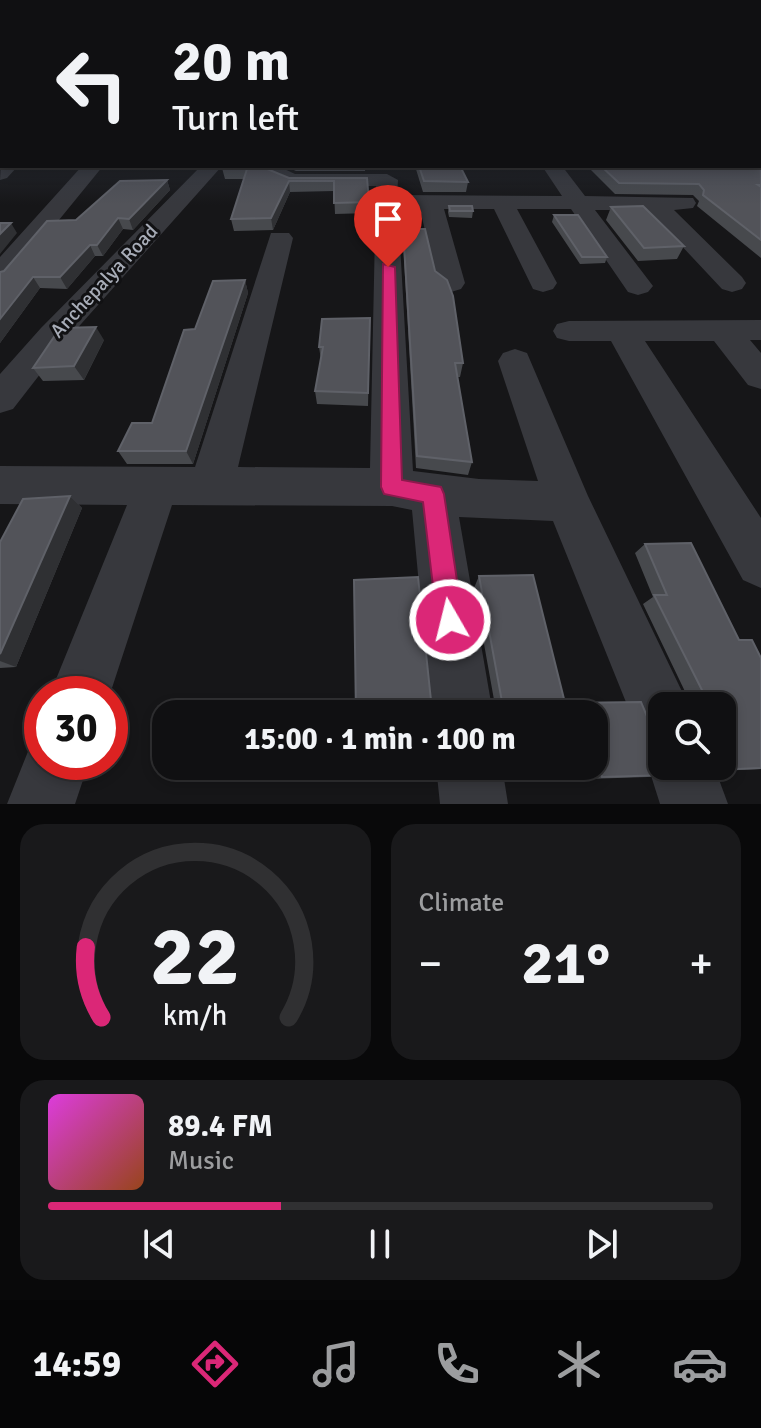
<!DOCTYPE html>
<meta charset="utf-8">
<style>
:root{--surface:#101012;--page:#19191b;--text:#f1f3f6;--muted:#9c9d9f;--line:#303032;--accent:#db2777}
body{margin:0;font-family:Signika,sans-serif;background:var(--page);color:var(--text);height:100vh;display:flex;flex-direction:column;font-size:30px;white-space:nowrap}
*{box-sizing:border-box;margin:0}
p{font-size:26px;color:var(--muted)}
.icon{flex:none;width:44px;height:44px;fill:none;stroke:currentColor;stroke-width:2;stroke-linecap:round;stroke-linejoin:round}
.map{position:relative;height:804px;overflow:hidden}
.drawer{display:flex;flex-direction:column;gap:20px;padding:20px;background:#09090a;flex:1}
.drawer>*{flex:none}
.top-card{position:absolute;left:0px;top:0px;width:762px;height:168px;box-shadow:0 4px 12px #0003,0 0 0 2px var(--line);background:#101012;color:var(--text);overflow:hidden}
.tools{position:absolute;left:648px;top:692px;display:grid;gap:16px}
.tools a{display:grid;place-items:center;width:88px;height:88px;border-radius:16px;background:var(--surface);box-shadow:0 4px 12px #0003,0 0 0 2px var(--line);font-size:40px}
.speed{position:absolute;left:24px;top:676px;display:flex;gap:16px;font-size:40px;font-weight:700;text-align:center}
.speed>*{display:grid;place-content:center;width:104px;height:104px;border-radius:50%;background:var(--surface);box-shadow:0 4px 12px #0003,0 0 0 2px var(--line);line-height:1}
.speed .limit{border:12px solid #d22;background:#fff;color:#111}
.pin{position:absolute;display:grid;place-items:center;width:68px;height:68px;color:#fff;margin:-82px -34px;border-radius:50% 50% 50% 0;rotate:-45deg;box-shadow:0 0 8px #0007}
.pin .icon{rotate:45deg}
.me{position:absolute;width:88px;margin:-44px;rotate:352deg;stroke-linejoin:round;filter:drop-shadow(0 0 6px #0008)}
.turn{display:flex;align-items:center;gap:28px;height:168px;padding:0 40px;font-size:36px}
.turn .icon{width:104px;height:104px;stroke-width:2.5}
.turn b{display:block;font-size:56px;line-height:68px}
.big{font-size:60px;font-weight:700;line-height:1.1}
.drawer .tile{flex:1;display:flex;flex-direction:column;justify-content:center;gap:12px;min-width:0;padding:0 28px;border-radius:24px;background:var(--page)}
.drawer .dial{align-items:center;gap:0}
.dial svg{height:208px;overflow:visible;fill:none;stroke:var(--line);stroke-width:7;stroke-linecap:round;text-anchor:middle}
.dial text{fill:var(--text);stroke:none}
.song{display:flex;align-items:center;gap:24px}
.cover{width:96px;height:96px;border-radius:12px;background:linear-gradient(135deg,hsl(300 70% 55%),hsl(20 70% 35%))}
.played{height:8px;border-radius:4px;background:linear-gradient(90deg,var(--accent) 35%,var(--line) 35%)}
.keys{display:flex;justify-content:space-around;direction:ltr}
.heat{display:flex;justify-content:space-between;align-items:center;font-size:44px;direction:ltr}
.drawer .tiles{flex:1;display:grid;gap:20px;grid-template-columns:1fr 1fr}
.tile:last-child{grid-column:span 2}
.trip{position:absolute;left:152px;top:700px;width:456px;height:80px;border-radius:24px;background:var(--surface);box-shadow:0 4px 12px #0003,0 0 0 2px var(--line);font-weight:700;line-height:80px;text-align:center}
.tab-bar{display:flex;height:128px;justify-content:space-around;align-items:center;background:#060607;color:var(--muted)}
.tab-bar .icon{width:56px;height:56px}
.tab-bar .on{color:var(--accent)}
.tab-bar b{font-size:36px;color:var(--text)}
.map>svg:first-child{display:block}
.lines{fill:none;stroke-linecap:round;stroke-linejoin:round}
.stream{fill:#2c353c;fill-rule:evenodd}
.street{fill:#37383d;fill-rule:evenodd}
.wall{fill:#47494d}
.shaded-wall{fill:#2f3033}
.building{fill:#525359;stroke:#5f6168;stroke-width:2}
.route{fill:#db2777;stroke:#8e194d;stroke-width:2}
.labels{text-anchor:middle;dominant-baseline:central;stroke-width:6;stroke-linejoin:round;paint-order:stroke}
.far-street-label{font-size:20px;fill:#a8adb8;stroke:#111113}
</style>
<div class="map">
<svg width="761" height="804" viewBox="0 0 761 804">
<rect width="100%" height="100%" fill="#161618"/>
<g class="lines">
<path class="stream" d="M 0,129 L 2,129 L 2,133 L 0,133 Z"/>
<path class="street" d="M 1,162 L 2,166 L 18,166 L 7,178 L 0,180 Z
M 82,166 L 103,166 L 10,280 L 0,282 L 0,257 Z
M 201,166 L 222,166 L 65,342 L 13,409 L 0,413 L 0,374 L 41,328 Z
M 252,166 L 278,166 L 295,174 L 387,174 L 398,180 L 397,195 L 562,196 L 542,166 L 562,166 L 585,196 L 693,198 L 696,203 L 693,208 L 674,210 L 742,277 L 746,283 L 742,289 L 732,292 L 722,289 L 648,210 L 595,210 L 653,286 L 648,292 L 638,295 L 628,292 L 571,209 L 517,209 L 557,283 L 553,289 L 543,292 L 533,289 L 494,209 L 444,209 L 465,283 L 461,289 L 451,292 L 441,289 L 437,283 L 420,209 L 398,209 L 413,471 L 479,479 L 538,481 L 498,361 L 503,353 L 515,349 L 527,353 L 588,496 L 689,706 L 662,706 L 662,766 L 714,766 L 728,804 L 660,804 L 648,766 L 657,744 L 640,737 L 553,521 L 459,517 L 493,714 L 431,714 L 412,510 L 392,506 L 172,505 L 110,694 L 50,694 L 127,505 L 0,504 L 0,466 L 195,467 L 271,233 L 289,233 L 293,238 L 238,467 L 370,468 L 376,186 L 291,186 L 255,170 Z
M 761,320 L 761,340 L 750,340 L 761,353 L 761,389 L 748,385 L 714,341 L 645,341 L 761,518 L 761,588 L 743,580 L 611,341 L 569,341 L 557,338 L 553,331 L 557,324 L 569,321 Z
M 42,735 L 42,762 L 89,762 L 75,804 L 7,804 L 33,739 Z
M 436,766 L 502,766 L 508,804 L 440,804 Z"/>
</g>
<path class="wall" d="M 761,92 L 761,258 L 697,206 L 699,201 L 693,195 L 615,194 L 587,166 L 760,166 Z
M 260,166 L 289,178 L 367,178 L 370,213 L 335,214 L 334,191 L 290,192 L 273,230 L 234,231 L 231,219 L 244,179 L 225,179 L 222,168 Z
M 285,166 L 395,166 L 365,167 L 365,171 L 296,171 Z
M 415,166 L 460,166 L 468,182 L 466,192 L 423,192 Z
M 167,180 L 170,190 L 133,230 L 123,229 L 103,256 L 95,256 L 67,289 L 40,288 L 0,343 L 0,272 L 4,271 L 76,220 Z
M 449,206 L 473,211 L 472,218 L 449,217 L 448,212 Z
M 611,207 L 684,246 L 677,259 L 638,261 L 606,220 Z
M 554,215 L 607,257 L 605,263 L 580,264 L 552,222 Z
M 403,229 L 435,271 L 463,363 L 460,377 L 457,377 L 472,462 L 468,475 L 416,468 L 403,242 Z
M 245,280 L 248,293 L 193,464 L 127,464 L 118,451 L 152,423 L 195,329 Z
M 370,318 L 368,406 L 317,404 L 315,391 L 321,360 L 319,347 Z
M 104,340 L 84,380 L 43,381 L 33,368 Z
M 70,496 L 82,508 L 16,667 L 0,668 L 0,542 Z
M 645,544 L 739,640 L 761,658 L 761,769 L 719,771 L 716,766 L 722,766 L 722,706 L 674,706 L 679,704 L 691,704 L 643,604 L 653,597 L 635,553 Z
M 533,575 L 565,703 L 641,702 L 654,733 L 662,737 L 662,766 L 665,766 L 667,775 L 648,777 L 587,779 L 584,766 L 594,766 L 594,714 L 356,714 L 354,580 L 418,577 L 432,710 L 496,711 L 474,588 L 479,576 Z"/>
<path class="shaded-wall" d="M 167,180 L 170,190 L 133,230 L 129,219 Z
M 289,181 L 290,192 L 273,230 L 271,218 Z
M 118,218 L 123,229 L 103,256 L 97,245 Z
M 11,223 L 17,233 L 0,254 L 0,234 Z
M 90,245 L 95,256 L 67,289 L 60,277 Z
M 33,277 L 40,288 L 0,343 L 0,319 Z
M 245,280 L 248,293 L 193,464 L 186,451 Z
M 96,327 L 104,340 L 84,380 L 74,366 Z
M 70,496 L 82,508 L 16,667 L 0,661 L 0,654 Z"/>
<path class="building" d="M 760,92 L 761,185 L 758,185 L 761,187 L 761,240 L 703,195 L 704,190 L 699,184 L 619,183 L 601,166 L 760,166 Z
M 224,166 L 260,166 L 289,178 L 367,178 L 369,202 L 334,203 L 334,181 L 289,181 L 271,218 L 231,219 L 247,169 L 222,168 Z
M 419,166 L 460,166 L 468,182 L 424,181 Z
M 167,180 L 129,219 L 118,218 L 97,245 L 90,245 L 60,277 L 33,277 L 0,319 L 0,272 L 4,271 L 47,221 L 76,220 L 120,181 Z
M 449,206 L 472,206 L 473,211 L 450,211 Z
M 643,206 L 684,246 L 644,248 L 611,207 Z
M 554,215 L 578,215 L 607,257 L 582,257 Z
M 0,223 L 11,223 L 0,234 Z
M 403,229 L 425,229 L 435,271 L 447,280 L 453,296 L 463,363 L 455,363 L 472,462 L 417,456 Z
M 245,280 L 186,451 L 118,451 L 132,423 L 152,423 L 184,330 L 195,329 L 213,281 Z
M 370,318 L 368,393 L 315,391 L 323,347 L 319,347 L 322,319 Z
M 96,327 L 74,366 L 33,368 L 60,328 Z
M 70,496 L 0,654 L 0,542 L 23,499 Z
M 691,543 L 739,640 L 752,640 L 761,658 L 761,768 L 737,769 L 731,761 L 722,761 L 722,706 L 679,706 L 679,704 L 704,704 L 707,700 L 654,595 L 667,595 L 645,544 Z
M 533,575 L 565,703 L 641,702 L 654,733 L 662,737 L 662,766 L 665,766 L 667,775 L 602,777 L 594,748 L 594,714 L 356,714 L 354,580 L 418,577 L 432,710 L 500,711 L 503,707 L 479,576 Z"/>
<linearGradient id="sky" x2="0" y2="1"><stop stop-color="#0c0c0d"/><stop offset="0.45" stop-color="#363c48"/><stop offset="1" stop-color="#363c48" stop-opacity="0"/></linearGradient>
<rect width="761" height="205" fill="url(#sky)"/>
<path class="route" d="M 383,264 L 395,267 L 402,480 L 441,487 L 444,494 L 463,620 L 459,629 L 450,633 L 440,629 L 437,620 L 423,502 L 384,494 L 381,487 Z"/>
<g class="labels">
<g class="far-street-label">
<text transform="translate(104 281) rotate(-47)">Anchepalya Road</text>
</g>
</g>
</svg>
<div class="tools">
<a><svg class="icon" aria-label="search" viewBox="0 0 24 24"><circle cx="10" cy="10" r="6"/><path d="M15 15l6 6"/></svg></a>
</div>
<div class="speed"><div class="limit">30</div></div>
<div class="pin" style="left:388px;top:267px;background:#d93025"><svg class="icon" aria-label="arrive" viewBox="0 0 24 24"><path d="M6 21V4h12l-3 4 3 4H6"/></svg></div>
<svg class="me" style="left:450px;top:620px" viewBox="-20 -20 40 40"><circle r="17" fill="#db2777" stroke="#fff" stroke-width="3"/><path d="M0-11L8 9 0 5-8 9z" fill="#fff"/></svg>
<div class="trip">15:00 · 1 min · 100 m</div>
<div class="top-card">
<div class="turn"><svg class="icon" aria-label="left" viewBox="0 0 24 24"><path d="M17 20v-9H6M10 6l-5 5 5 5"/></svg><div><b>20 m</b>Turn left</div></div>
</div>
</div>
<section class="drawer">
<div class="tiles">
<div class="tile dial"><svg viewBox="0 0 100 80">
<path d="M14 69A42 42 0 1 1 86 69"/>
<path d="M14 69A42 42 0 0 1 8 42" stroke="#db2777"/>
<text x="50" y="56" font-size="32" font-weight="700">22</text>
<text x="50" y="72" font-size="11">km/h</text>
</svg></div>
<div class="tile"><p>Climate</p>
<div class="heat"><a>−</a><b class="big">21°</b><a>+</a></div>
</div>
<div class="tile">
<div class="song"><i class="cover"></i><div><b>89.4 FM</b><p>Music</p></div></div>
<div class="played"></div>
<div class="keys"><svg class="icon" aria-label="previous" viewBox="0 0 24 24"><path d="M18 5L8 12l10 7zM5 5v14"/></svg><svg class="icon" aria-label="pause" viewBox="0 0 24 24"><path d="M8 5v14M16 5v14"/></svg><svg class="icon" aria-label="next" viewBox="0 0 24 24"><path d="M6 5l10 7-10 7zM19 5v14"/></svg></div>
</div>
</div>
</section>
<nav class="tab-bar">
<b>14:59</b>
<svg class="icon on" aria-label="directions" viewBox="0 0 24 24"><path d="M12 3l9 9-9 9-9-9zM9 14v-3h6M13 9l2 2-2 2"/></svg>
<svg class="icon" aria-label="music" viewBox="0 0 24 24"><path d="M9 18V5l10-2v13"/><circle cx="6" cy="18" r="3"/><circle cx="16" cy="16" r="3"/></svg>
<svg class="icon" aria-label="phone" viewBox="0 0 24 24"><path d="M5 4h4l2 5-3 2q2 4 5 5l2-3 5 2v4C11 20 4 13 5 4z"/></svg>
<svg class="icon" aria-label="climate" viewBox="0 0 24 24"><path d="M12 3v18M4 7l16 10M4 17L20 7"/></svg>
<svg class="icon" aria-label="car" viewBox="0 0 24 24"><path d="M5 17H2v-5l4-1 3-4h7l3 4 3 1v5h-3M9 17h6M6 11h13"/><circle cx="7" cy="17" r="2"/><circle cx="17" cy="17" r="2"/></svg>
</nav>
